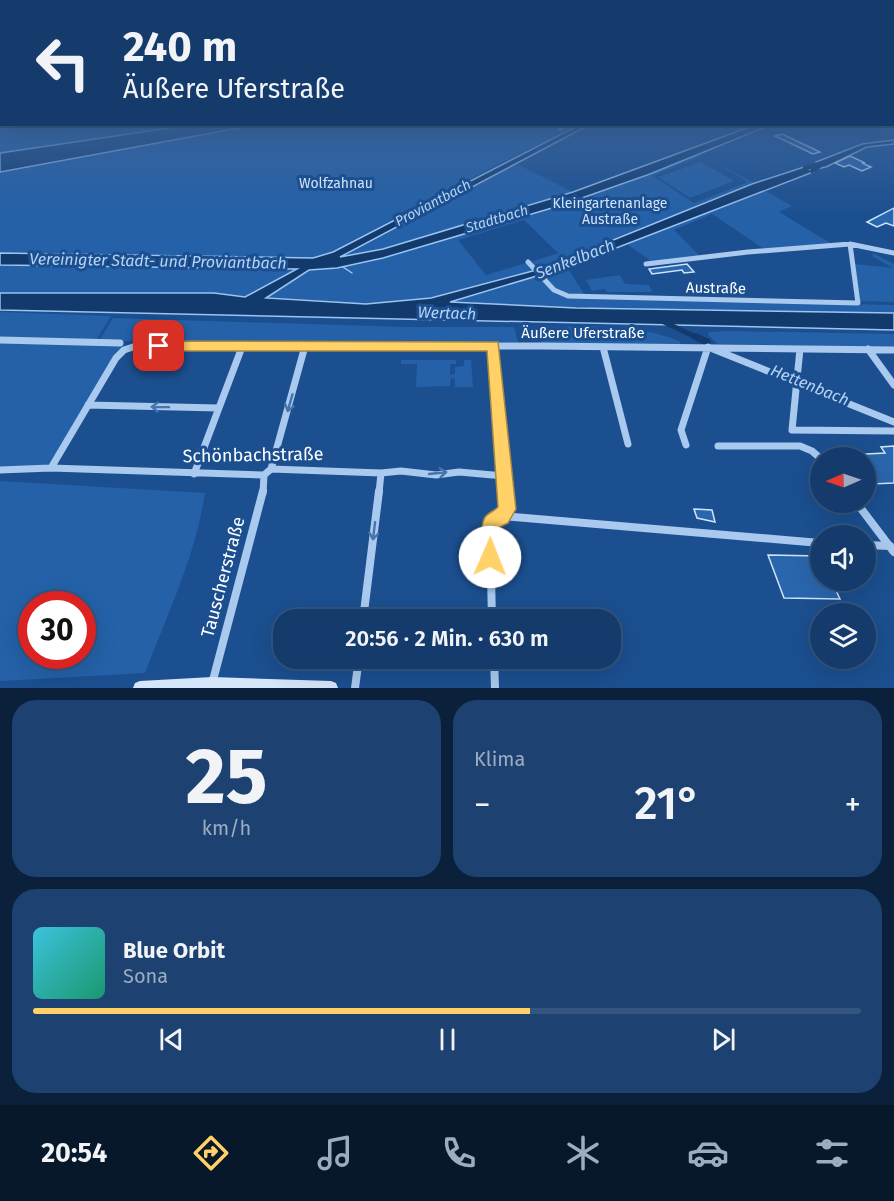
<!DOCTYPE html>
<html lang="de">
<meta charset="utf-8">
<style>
:root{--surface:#143b6b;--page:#1d4271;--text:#f1f3f6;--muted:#9dadc1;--line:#33557e;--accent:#ffd166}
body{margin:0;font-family:"Fira Sans",sans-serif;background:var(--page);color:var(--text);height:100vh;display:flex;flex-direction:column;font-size:22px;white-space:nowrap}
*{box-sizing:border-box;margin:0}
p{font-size:20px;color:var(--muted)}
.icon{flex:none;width:33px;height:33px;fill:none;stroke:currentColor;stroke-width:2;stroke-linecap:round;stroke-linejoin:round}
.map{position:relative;height:688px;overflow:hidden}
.side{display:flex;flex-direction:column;gap:12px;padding:12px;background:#0b203b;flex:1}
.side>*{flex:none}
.guide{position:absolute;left:0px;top:0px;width:894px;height:126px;box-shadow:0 6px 24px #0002,0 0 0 2px var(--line);background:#143b6b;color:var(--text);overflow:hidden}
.needle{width:39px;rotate:268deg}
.tools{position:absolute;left:810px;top:447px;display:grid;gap:12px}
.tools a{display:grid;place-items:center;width:66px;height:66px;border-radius:50%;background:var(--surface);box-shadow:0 6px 24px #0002,0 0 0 2px var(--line);font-size:30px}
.speed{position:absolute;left:18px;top:591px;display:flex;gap:12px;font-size:30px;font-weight:700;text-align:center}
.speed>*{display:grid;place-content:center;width:78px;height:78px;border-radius:50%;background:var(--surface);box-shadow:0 6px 24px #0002,0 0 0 2px var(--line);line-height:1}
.speed .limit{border:9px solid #d22;background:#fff;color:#111}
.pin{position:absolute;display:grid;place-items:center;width:51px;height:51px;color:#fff;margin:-26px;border-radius:12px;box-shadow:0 3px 9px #0006}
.me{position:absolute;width:66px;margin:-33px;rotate:1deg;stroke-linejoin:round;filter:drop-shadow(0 0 4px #0008)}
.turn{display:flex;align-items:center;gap:21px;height:126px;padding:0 24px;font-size:27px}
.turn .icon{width:78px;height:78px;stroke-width:2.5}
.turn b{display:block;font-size:42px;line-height:51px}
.big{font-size:45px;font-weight:600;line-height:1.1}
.side .card{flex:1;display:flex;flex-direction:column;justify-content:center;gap:9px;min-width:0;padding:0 21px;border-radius:24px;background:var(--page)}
.side .dial{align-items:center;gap:0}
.dial b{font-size:78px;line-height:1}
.song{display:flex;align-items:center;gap:18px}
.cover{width:72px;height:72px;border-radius:9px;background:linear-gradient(135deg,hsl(190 70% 55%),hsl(160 70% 35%))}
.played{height:6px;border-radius:3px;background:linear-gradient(90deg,var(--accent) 60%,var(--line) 60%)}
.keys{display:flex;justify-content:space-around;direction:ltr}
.heat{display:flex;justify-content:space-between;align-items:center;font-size:33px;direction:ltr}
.side .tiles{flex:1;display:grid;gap:12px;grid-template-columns:1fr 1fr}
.card:last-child{grid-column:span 2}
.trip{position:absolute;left:273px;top:609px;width:348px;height:60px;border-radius:24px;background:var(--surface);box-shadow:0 6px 24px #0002,0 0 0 2px var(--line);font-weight:600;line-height:60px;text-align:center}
.dock{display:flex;height:96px;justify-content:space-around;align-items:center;background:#08182b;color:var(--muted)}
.dock .icon{width:42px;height:42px}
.dock .active{color:var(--accent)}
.dock b{font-size:27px;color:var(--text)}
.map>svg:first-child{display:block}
.green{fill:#2461a8;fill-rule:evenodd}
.water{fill:#123a6d;stroke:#9cc4f0;stroke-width:1.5}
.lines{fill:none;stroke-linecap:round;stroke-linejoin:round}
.stream{stroke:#9cc4f0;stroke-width:1.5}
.canal-far2{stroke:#123a6d;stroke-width:4.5}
.canal-far1{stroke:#123a6d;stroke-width:5}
.canal{stroke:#123a6d;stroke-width:7}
.building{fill:#2a66ad;stroke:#cfe3fa;stroke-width:1.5}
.street-far3{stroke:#a9c9ee;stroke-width:4.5}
.street-far2{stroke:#a9c9ee;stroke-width:5}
.street-far1{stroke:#a9c9ee;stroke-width:7}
.street{stroke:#a9c9ee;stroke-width:8}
.secondary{fill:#d6e6fa;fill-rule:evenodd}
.oneway{stroke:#4674ac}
.route{fill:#ffd166;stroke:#a68842;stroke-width:1.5}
.labels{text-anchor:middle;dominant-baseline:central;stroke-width:6;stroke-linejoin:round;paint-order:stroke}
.far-park-label{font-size:14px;fill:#cfe3fa;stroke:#1b4f8f}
.far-water-label{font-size:14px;font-style:italic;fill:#b5d3f5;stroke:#1b4f8f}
.street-label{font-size:15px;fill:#fff;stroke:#1b4f8f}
.water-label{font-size:16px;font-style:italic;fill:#b5d3f5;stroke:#1b4f8f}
.near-street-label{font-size:18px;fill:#fff;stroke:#1b4f8f}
</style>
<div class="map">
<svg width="894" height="688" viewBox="0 0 894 688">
<rect width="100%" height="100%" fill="#1b4f8f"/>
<path class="green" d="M 20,124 L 190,125 L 0,153 L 0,128 Z
M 543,124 L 560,134 L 502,162 L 332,252 L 313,258 L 0,253 L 0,172 L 255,125 Z
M 698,154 L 702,155 L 653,176 L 694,203 L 748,182 L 713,161 L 754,183 L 539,270 L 531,262 L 558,253 L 524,220 L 458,240 L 486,275 L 526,263 L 534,271 L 431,298 L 366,304 L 265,298 L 309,270 L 337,268 L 383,258 L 562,205 L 649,174 Z
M 701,162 L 734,181 L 690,198 L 658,177 Z
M 517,164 L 573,192 L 383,249 L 338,258 Z
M 764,190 L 792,206 L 779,212 L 832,244 L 764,249 L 712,214 L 674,230 L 700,256 L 652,262 L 627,244 Z
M 873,253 L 894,264 L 894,302 L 860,301 L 855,264 L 893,268 L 872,256 Z
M 0,265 L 292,268 L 297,270 L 245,297 L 214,293 L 0,293 Z
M 567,267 L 586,297 L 563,295 L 541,276 Z
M 620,275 L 625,284 L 649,285 L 652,292 L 607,292 L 605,289 L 592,291 L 586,280 Z
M 538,276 L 557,294 L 568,298 L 894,305 L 894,313 L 576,308 L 448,302 Z
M 0,312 L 111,316 L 95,342 L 120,343 L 127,349 L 124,350 L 51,468 L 0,470 Z
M 113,318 L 407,327 L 514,327 L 518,342 L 99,341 Z
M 538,327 C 587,327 636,322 681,342 L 680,344 L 542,344 Z
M 728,331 L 894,334 L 894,347 L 718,344 L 708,335 L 709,332 Z
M 401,360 L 456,360 L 456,364 L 450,364 L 450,375 L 455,374 L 455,367 L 464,366 L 464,360 L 471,360 L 473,387 L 455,387 L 455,379 L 451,378 L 450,386 L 416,387 L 417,364 L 401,364 Z
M 0,481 L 205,493 C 196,555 167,615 145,673 L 0,681 ZM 32,604 L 82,604 L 82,656 L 32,656 Z"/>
<path class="water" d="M 190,125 L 255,125 L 0,172 L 0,153 Z
M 579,125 L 589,125 L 340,257 L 383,249 L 573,192 L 755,125 L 770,125 L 650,174 L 562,205 L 383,258 L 337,268 L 309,270 L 266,298 L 366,304 L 431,298 L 544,268 L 752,184 L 804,167 L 807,168 L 816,165 L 816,162 L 862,144 L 894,140 L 894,144 L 867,147 L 826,167 L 810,170 L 813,172 L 567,267 L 450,302 L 576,308 L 894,313 L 894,330 L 0,310 L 0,293 L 214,293 L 245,297 L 297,269 L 0,265 L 0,253 L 313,258 L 333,252 Z"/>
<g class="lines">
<path class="stream" d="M 343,267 L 352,273"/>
<path class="canal-far2" d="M 805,168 L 820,164
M 812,171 L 821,165"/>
<path class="canal-far1" d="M 664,322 L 700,339"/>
<path class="canal" d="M 696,337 L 707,342"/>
</g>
<path class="building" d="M 782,134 L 820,152 L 813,154 L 775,136 Z
M 850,156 L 865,163 L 862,163 L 871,167 L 862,171 L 849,165 L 844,167 L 835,163 Z
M 894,208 L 894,226 L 886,223 L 877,227 L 867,222 Z
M 687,264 L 694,272 L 684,273 L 682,270 L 652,274 L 649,269 Z
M 894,446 L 894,483 L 871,484 L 866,475 L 866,454 L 885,453 L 881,447 Z
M 694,509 L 712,510 L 715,522 L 697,518 Z
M 768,555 L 820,556 L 820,580 L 831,580 L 840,599 L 784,598 Z"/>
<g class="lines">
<path class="street-far3" d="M 560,129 L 568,124"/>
<path class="street-far2" d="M 528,262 L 554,290 L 568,296 L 858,303 L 850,244
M 646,264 L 748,252 L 850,244 L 894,253"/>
<path class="street-far1" d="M 0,340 L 120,343
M 493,346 L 506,493
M 603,347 L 628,444
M 800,349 L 792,430 L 894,431
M 868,349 L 894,385
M 88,405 L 218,408
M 686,445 L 681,430 L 708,347 L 894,422
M 718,446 L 800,446 L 812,451 L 820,458
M 51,468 L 116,358 L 124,350 L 133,347 L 542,346 L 894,350
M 271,469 L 305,346
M 0,470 L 51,468 L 264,475
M 194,474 L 242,347
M 264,475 L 271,469 L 381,473 L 401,471 L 436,475 L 459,472 L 504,476
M 263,493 L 264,475
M 379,493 L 381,473"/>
<path class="street" d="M 856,502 L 894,552
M 502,516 L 820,543
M 866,545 L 890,546
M 363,620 L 379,491
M 492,620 L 490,532 L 492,523 L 507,509 L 505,491
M 494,658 L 495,688
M 212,684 L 263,491
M 355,688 L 359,658"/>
<path class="secondary" d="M 212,677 L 331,681 L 336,683 L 338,688 L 133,688 L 135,683 L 140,681 Z"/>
</g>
<defs><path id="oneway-shaft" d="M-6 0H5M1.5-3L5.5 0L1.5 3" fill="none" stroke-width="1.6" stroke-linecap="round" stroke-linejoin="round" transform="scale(1.5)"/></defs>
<g class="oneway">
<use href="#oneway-shaft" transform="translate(290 403) rotate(106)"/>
<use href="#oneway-shaft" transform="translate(160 407) rotate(-179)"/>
<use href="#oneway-shaft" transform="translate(438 473) rotate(-6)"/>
<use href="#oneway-shaft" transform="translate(374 531) rotate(97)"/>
</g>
<linearGradient id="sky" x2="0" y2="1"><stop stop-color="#0f2b4f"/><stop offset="0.56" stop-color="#39639b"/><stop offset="1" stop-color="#39639b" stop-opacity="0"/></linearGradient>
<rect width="894" height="217" fill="url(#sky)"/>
<path class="route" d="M 159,341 L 498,342 L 516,509 L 508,523 L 500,527 L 499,557 L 497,564 L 490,566 L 483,564 C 480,555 480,522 486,516 C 490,512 494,511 498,507 L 487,351 L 159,351 L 152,346 Z"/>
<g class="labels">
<g class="far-park-label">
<text x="336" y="183">Wolfzahnau</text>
<text x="610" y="203">Kleingartenanlage<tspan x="610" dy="16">Austraße</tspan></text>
</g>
<g class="far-water-label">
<text transform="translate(433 203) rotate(-28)">Proviantbach</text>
<text transform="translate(497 219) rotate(-17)">Stadtbach</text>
</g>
<g class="street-label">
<text transform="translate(716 288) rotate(1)">Austraße</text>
<text x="583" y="333">Äußere Uferstraße</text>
</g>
<g class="water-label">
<text transform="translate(575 259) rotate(-21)">Senkelbach</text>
<text transform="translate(158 261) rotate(1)">Vereinigter Stadt- und Proviantbach</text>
<text transform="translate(447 313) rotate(2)">Wertach</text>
<text transform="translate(810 385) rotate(22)">Hettenbach</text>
</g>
<g class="near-street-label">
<text transform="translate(253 455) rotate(-1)">Schönbachstraße</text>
<text transform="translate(223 577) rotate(-75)">Tauscherstraße</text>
</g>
</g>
</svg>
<div class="tools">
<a><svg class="needle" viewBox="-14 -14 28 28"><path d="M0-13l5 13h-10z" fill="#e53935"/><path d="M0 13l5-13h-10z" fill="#9dadc1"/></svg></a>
<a><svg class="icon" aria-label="sound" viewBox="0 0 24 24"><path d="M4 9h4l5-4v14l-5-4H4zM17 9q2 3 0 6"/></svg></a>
<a><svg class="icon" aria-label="layers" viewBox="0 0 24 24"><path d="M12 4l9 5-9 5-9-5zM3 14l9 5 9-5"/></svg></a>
</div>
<div class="speed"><div class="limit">30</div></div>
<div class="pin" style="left:159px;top:346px;background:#d93025"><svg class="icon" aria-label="arrive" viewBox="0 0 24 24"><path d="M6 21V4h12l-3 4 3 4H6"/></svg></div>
<svg class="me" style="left:490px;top:557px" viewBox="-20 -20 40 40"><circle r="19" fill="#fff"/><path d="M0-13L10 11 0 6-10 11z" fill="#ffd166"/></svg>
<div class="trip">20:56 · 2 Min. · 630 m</div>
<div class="guide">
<div class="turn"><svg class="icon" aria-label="left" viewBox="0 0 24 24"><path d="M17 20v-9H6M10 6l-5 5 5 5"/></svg><div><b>240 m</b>Äußere Uferstraße</div></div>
</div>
</div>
<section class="side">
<div class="tiles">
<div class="card dial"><b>25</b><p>km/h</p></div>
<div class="card"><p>Klima</p>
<div class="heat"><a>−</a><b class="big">21°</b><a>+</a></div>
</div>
<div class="card">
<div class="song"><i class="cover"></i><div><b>Blue Orbit</b><p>Sona</p></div></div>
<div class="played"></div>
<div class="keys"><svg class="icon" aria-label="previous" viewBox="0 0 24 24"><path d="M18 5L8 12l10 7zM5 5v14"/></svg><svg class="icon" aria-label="pause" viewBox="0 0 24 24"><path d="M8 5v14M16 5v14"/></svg><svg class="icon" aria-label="next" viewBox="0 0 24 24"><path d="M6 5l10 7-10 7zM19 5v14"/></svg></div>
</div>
</div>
</section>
<nav class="dock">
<b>20:54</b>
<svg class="icon active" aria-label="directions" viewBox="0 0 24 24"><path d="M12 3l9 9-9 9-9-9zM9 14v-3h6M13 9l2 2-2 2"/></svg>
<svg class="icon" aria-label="music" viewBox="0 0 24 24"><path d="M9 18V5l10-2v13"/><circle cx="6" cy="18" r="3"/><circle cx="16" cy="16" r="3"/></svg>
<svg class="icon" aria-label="phone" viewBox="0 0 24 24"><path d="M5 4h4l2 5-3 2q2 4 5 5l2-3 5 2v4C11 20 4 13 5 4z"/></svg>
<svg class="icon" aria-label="climate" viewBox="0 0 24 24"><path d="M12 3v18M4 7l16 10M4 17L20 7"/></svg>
<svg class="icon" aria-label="car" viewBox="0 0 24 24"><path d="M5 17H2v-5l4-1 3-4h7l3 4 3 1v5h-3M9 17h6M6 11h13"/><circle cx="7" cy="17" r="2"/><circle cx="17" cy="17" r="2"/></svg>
<svg class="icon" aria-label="filters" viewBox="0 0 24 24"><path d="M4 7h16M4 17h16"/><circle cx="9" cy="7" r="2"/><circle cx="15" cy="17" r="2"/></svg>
</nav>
